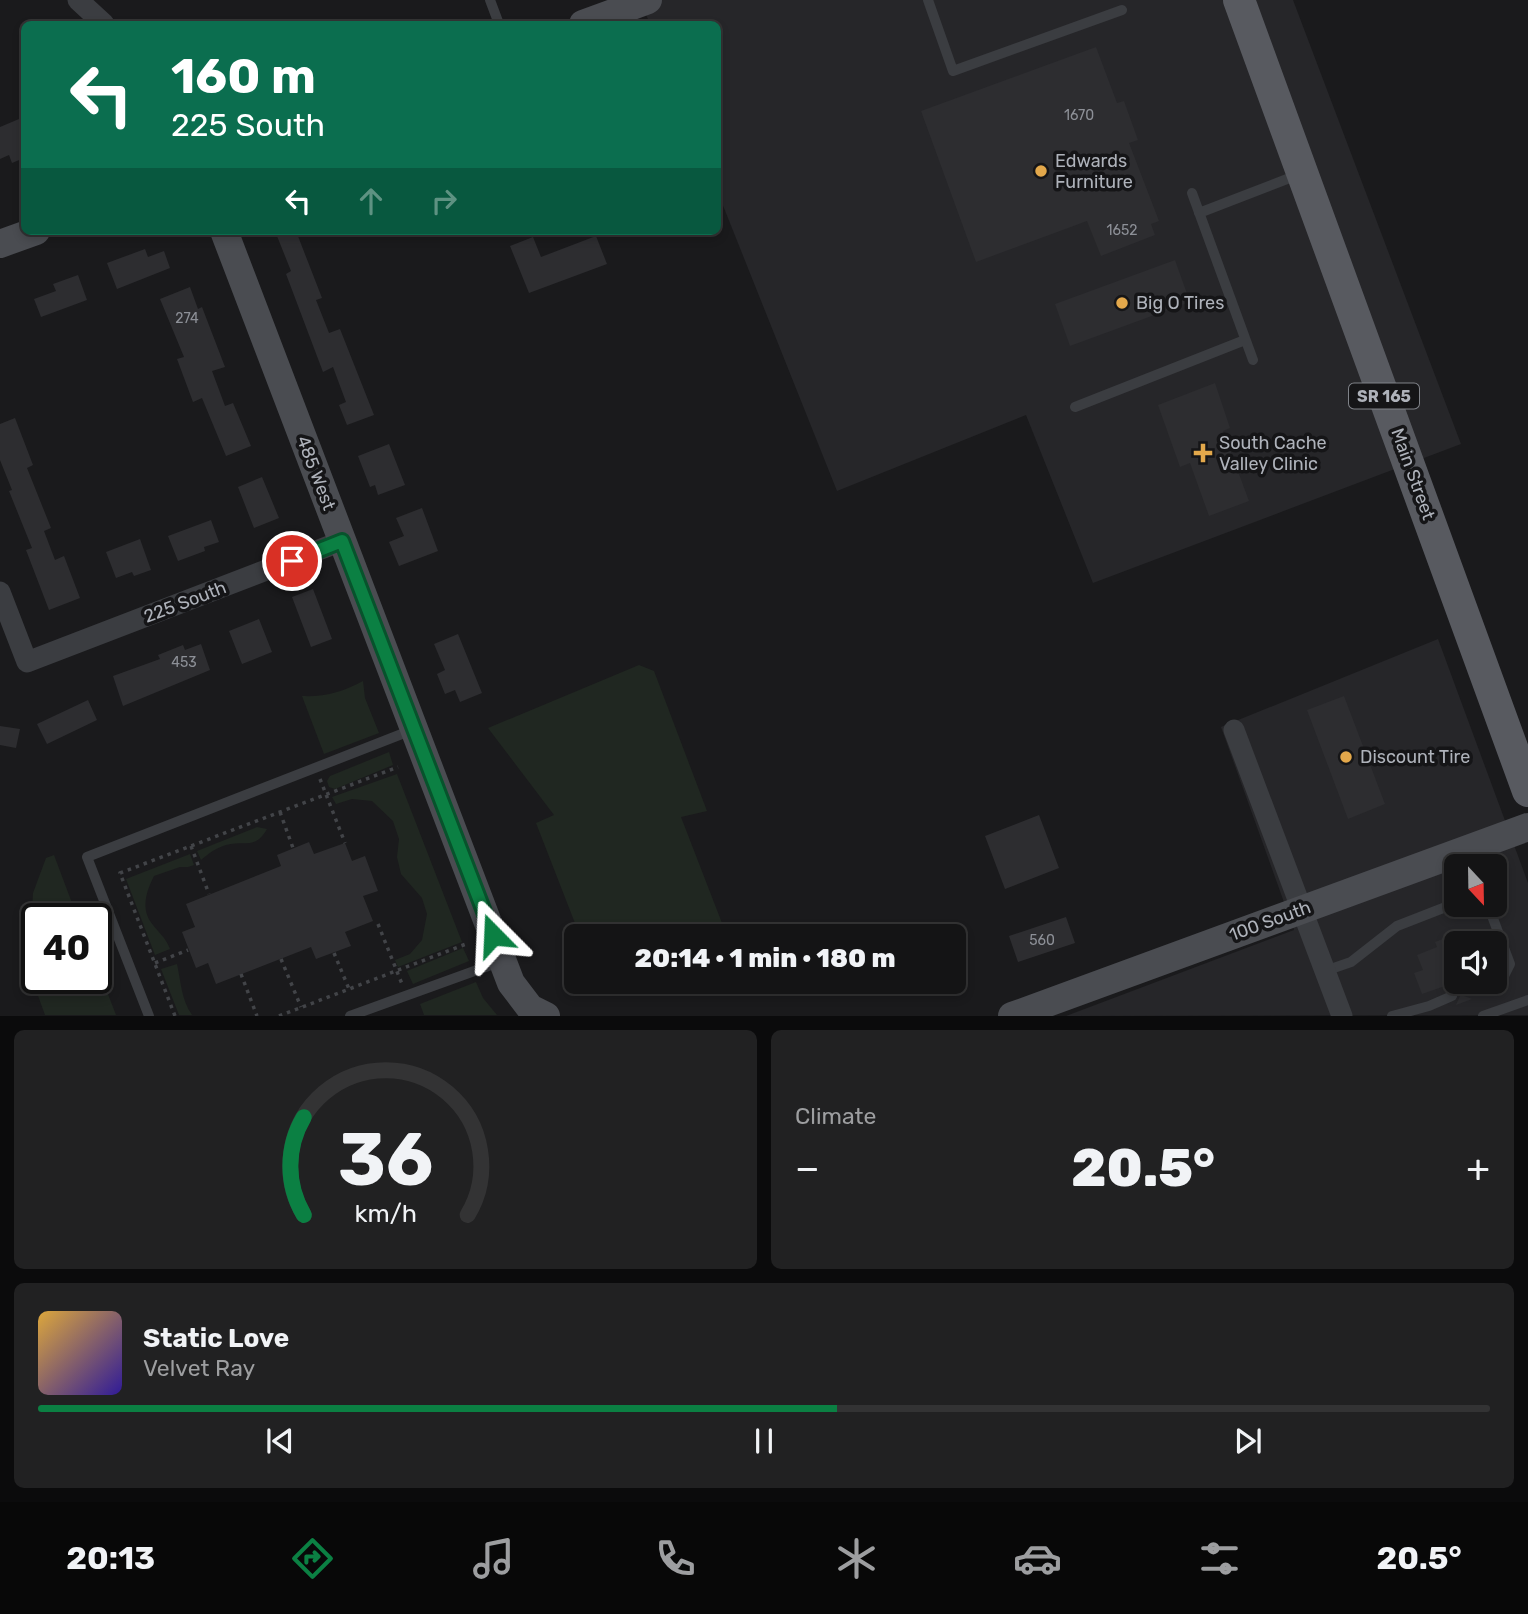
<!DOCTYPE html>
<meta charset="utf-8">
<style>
:root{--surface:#141415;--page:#212122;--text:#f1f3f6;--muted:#9d9ea0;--line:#333334;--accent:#0b8043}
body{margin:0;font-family:Rubik,sans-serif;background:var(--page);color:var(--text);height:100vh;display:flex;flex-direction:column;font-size:26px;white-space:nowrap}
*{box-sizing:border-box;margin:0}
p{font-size:23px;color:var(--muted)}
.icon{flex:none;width:38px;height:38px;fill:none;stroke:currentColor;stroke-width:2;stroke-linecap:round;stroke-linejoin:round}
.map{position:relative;height:1016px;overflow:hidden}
.sheet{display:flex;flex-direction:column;gap:14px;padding:14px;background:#0b0b0c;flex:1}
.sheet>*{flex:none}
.top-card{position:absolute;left:21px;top:21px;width:700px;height:214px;border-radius:10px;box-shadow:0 4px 10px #0003,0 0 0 2px var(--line);background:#0b6e4f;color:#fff;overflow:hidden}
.needle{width:46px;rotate:158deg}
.fabs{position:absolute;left:1444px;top:854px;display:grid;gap:14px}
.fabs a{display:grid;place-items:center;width:63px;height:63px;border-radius:10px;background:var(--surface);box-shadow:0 4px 10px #0003,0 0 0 2px var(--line);font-size:35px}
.speed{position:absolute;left:21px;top:903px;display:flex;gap:14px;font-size:35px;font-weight:700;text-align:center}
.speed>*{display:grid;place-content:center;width:91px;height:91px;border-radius:50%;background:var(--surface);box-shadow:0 4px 10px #0003,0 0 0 2px var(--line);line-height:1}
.speed .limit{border:4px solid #111;border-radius:10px;background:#fff;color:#111}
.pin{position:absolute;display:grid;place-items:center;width:60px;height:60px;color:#fff;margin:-30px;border:4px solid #fff;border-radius:50%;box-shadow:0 2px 7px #0007}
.me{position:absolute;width:77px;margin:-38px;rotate:339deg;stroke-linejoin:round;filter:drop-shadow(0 0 5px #0008)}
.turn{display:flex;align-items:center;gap:24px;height:147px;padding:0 35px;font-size:32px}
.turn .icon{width:91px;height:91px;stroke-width:2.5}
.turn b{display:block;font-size:49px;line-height:60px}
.lanes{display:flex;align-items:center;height:66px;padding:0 35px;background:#0003;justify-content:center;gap:35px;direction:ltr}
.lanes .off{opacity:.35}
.big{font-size:52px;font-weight:800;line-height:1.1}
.sheet .card{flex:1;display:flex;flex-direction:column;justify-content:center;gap:10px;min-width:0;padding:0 24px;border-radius:10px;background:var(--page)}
.sheet .dial{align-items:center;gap:0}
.dial svg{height:182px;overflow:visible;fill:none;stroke:var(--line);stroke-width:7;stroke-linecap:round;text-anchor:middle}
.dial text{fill:var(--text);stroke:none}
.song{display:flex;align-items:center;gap:21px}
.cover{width:84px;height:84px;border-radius:10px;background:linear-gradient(135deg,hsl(40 70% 55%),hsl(250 70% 35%))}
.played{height:7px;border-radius:4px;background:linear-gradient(90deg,var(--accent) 55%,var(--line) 55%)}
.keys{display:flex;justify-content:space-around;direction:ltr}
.heat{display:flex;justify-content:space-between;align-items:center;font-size:38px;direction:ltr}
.sheet .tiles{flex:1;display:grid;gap:14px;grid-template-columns:1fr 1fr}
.card:last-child{grid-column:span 2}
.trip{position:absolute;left:564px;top:924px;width:402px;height:70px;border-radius:10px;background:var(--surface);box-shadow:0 4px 10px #0003,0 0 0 2px var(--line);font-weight:800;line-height:70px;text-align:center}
.menu{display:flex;height:112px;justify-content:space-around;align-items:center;background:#080808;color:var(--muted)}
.menu .icon{width:49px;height:49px}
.menu .selected{color:var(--accent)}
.menu b{font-size:32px;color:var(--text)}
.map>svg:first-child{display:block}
.built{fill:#262629;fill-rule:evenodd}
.green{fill:#202721}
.building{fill:#2d2d30}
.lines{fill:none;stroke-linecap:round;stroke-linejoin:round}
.path{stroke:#424448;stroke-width:3.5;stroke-dasharray:3.5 5;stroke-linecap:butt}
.lane{stroke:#3b3d41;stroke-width:10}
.street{stroke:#3b3d41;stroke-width:21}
.secondary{stroke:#4a4c51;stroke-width:28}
.primary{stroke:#585a60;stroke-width:32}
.route-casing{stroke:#07532c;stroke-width:18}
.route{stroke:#0b8043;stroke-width:12}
.poi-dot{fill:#e3a84b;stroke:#151517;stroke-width:2.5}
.labels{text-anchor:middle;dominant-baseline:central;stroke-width:7;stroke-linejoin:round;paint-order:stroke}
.number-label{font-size:14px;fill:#8d9097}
.shield{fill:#151517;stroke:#808389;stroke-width:2}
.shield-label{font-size:16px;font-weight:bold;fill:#aeb2ba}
.poi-label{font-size:18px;fill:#aeb2ba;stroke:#151517;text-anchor:start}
.street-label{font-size:18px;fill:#aeb2ba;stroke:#151517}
</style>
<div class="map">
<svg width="1528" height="1016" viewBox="0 0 1528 1016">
<rect width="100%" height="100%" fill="#1a1a1c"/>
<path class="built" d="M 640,0 L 1293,0 L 1461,444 L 1093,583 L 1026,415 L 837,491 L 718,193 L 718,24 L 650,24 Z
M 1438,639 L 1528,883 L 1528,1015 L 1066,1016 L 1294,930 L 1221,727 ZM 1456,866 L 1494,866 L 1494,905 L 1456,905 ZM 1456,943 L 1494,943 L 1494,982 L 1456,982 Z"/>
<path class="green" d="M 639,665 L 654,671 L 707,811 L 681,817 L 727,936 L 580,936 L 536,823 L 554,815 L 488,728 Z
M 363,681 L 365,698 L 379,733 L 324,754 L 302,696 C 325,697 343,692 363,681 Z
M 389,752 L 393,765 L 335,789 L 329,787 L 327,781 L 330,776 Z
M 397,774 L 462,942 L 398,967 L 395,960 L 410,954 L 422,940 L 427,914 L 422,898 L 401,874 L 397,857 L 399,839 L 393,821 L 372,801 L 352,799 L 336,804 L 332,797 Z
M 257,827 L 267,829 C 255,850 245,840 226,845 C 216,848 209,853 201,860 L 197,851 Z
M 190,854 L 194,865 L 188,867 L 180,867 L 154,876 C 146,892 140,910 153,925 C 160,934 166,938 170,949 L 155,955 L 126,879 Z
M 54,855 L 78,919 L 37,919 L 37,978 L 96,978 L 96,963 L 116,1015 L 45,1015 L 29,971 L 33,893 L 46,858 Z
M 463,948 L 469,961 L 413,984 L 407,971 Z
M 177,964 C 181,982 181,999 192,1015 L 179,1015 L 161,969 Z
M 476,982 L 483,998 L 497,1015 L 424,1015 L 420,1004 Z"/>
<path class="building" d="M 1096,47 L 1117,103 L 1124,101 L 1138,140 L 1129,143 L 1159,221 L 1151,224 L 1155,235 L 1101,256 L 1087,221 L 976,262 L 921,111 Z
M 19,119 L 24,132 L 24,158 L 12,163 L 9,155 L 0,159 L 0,127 Z
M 275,231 L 296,231 L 322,298 L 316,300 L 329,333 L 340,329 L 374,415 L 347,425 L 339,405 L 346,402 L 333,367 L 323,372 L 286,274 L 291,271 Z
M 596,236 L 607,264 L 529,293 L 510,246 L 533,237 L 541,257 Z
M 145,249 L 148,257 L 164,251 L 170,268 L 117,289 L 107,263 Z
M 1175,260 L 1190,302 L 1070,346 L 1055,304 Z
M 78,275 L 87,300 L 41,317 L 34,299 L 56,291 L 53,284 Z
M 190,287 L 198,309 L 202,307 L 225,367 L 212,371 L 225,406 L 233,403 L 251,446 L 226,456 L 202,398 L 193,402 L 177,359 L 184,357 L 160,299 Z
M 1215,383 L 1230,428 L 1223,431 L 1249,501 L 1209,516 L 1190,463 L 1180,467 L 1158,405 Z
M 15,418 L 33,465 L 27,468 L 51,528 L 44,531 L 55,560 L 64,556 L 80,598 L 49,610 L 26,550 L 32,548 L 9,491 L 12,490 L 0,460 L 0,424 Z
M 389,444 L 405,485 L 378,495 L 375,485 L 370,487 L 358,456 Z
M 262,477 L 279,518 L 254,528 L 238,487 Z
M 422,508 L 438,551 L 399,566 L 389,542 L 404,536 L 396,518 Z
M 211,520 L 219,542 L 204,547 L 205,551 L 178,561 L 168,536 Z
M 140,539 L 151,570 L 134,576 L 132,572 L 116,578 L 106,552 Z
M 313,589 L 332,639 L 311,647 L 292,597 Z
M 259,619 L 272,652 L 242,664 L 229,631 Z
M 458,634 L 482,693 L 460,702 L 455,690 L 445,694 L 437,674 L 445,670 L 434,644 Z
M 201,644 L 210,670 L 123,706 L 113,676 L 160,659 L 158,655 L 183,645 L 185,650 Z
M 1344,696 L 1385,804 L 1348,819 L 1307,710 Z
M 88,700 L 97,720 L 47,744 L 37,724 Z
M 0,726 L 20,729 L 16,748 L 0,745 Z
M 1039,815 L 1059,868 L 1005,889 L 985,836 Z
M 309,842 L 314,854 L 345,843 L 352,861 L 365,856 L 378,891 L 363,896 L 373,921 L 345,932 L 351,946 L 316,959 L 311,947 L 216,984 L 208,963 L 196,968 L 182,932 L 195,927 L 186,904 L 281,866 L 277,855 Z
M 1066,917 L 1075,943 L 1018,962 L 1009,936 Z
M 1448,937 L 1450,943 L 1456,941 L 1456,982 L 1466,982 L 1462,986 L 1460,992 L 1464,996 L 1472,999 L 1456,1005 L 1460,996 L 1457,990 L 1449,989 L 1448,985 L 1422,994 L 1414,973 L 1423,970 L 1417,955 L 1437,947 L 1435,942 Z"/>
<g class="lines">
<path class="path" d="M 320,779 L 345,843
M 280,812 L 293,848
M 191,846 L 209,894
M 378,924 L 402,984
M 334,953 L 349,989
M 281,959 L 301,1007
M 155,963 L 188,950
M 241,974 L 257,1016
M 175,1016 L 120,873 L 398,767
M 279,1016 L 466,944"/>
<path class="lane" d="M 490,0 L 499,24
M 928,0 L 953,71 L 1122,10
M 1192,193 L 1253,360
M 1199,213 L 1300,174
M 1075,407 L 1245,340
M 1488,905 L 1510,964 L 1504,976 L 1494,979
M 1325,971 L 1351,962 L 1397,926 L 1456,903
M 1468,990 L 1489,982
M 149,1016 L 87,857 L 412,730
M 350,1016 L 502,961
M 1392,1016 L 1429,1006 L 1452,996
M 1483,1016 L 1528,1000"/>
<path class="street" d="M 78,0 L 104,24
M 0,592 L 27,662 L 342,541
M 1234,730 L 1342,1016"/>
<path class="secondary" d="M 583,24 L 648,0
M 224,231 L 511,983 L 530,1008 L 546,1016
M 0,244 L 36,231
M 1012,1016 L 1528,827"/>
<path class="primary" d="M 1239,0 L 1528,791"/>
</g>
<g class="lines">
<defs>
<path id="route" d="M 292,561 L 342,541 L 493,935"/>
</defs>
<use href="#route" class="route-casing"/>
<use href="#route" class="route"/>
</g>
<g class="poi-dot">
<circle cx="1041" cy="171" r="7"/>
<circle cx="1122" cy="303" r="7"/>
<path d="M1199.5 442.5h7v7h7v7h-7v7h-7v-7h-7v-7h7z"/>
<circle cx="1346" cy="757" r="7"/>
</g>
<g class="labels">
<g class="number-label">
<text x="1079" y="115">1670</text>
<text x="1122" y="230">1652</text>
<text x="187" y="318">274</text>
<text x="184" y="662">453</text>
<text x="1042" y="940">560</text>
</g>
<rect class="shield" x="1349" y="383.5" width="70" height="25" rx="5"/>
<g class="shield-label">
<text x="1384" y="396">SR 165</text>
</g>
<g class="poi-label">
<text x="1055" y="161">Edwards<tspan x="1055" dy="21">Furniture</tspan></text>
<text x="1136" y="303">Big O Tires</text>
<text x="1219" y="443">South Cache<tspan x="1219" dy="21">Valley Clinic</tspan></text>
<text x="1360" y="757">Discount Tire</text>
</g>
<g class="street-label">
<text transform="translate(316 473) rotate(69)">485 West</text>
<text transform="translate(1413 474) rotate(70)">Main Street</text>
<text transform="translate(185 602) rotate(-21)">225 South</text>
<text transform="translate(1270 921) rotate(-20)">100 South</text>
</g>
</g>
</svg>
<div class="fabs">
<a><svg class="needle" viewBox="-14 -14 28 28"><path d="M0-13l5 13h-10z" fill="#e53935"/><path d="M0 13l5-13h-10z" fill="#9d9ea0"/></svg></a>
<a><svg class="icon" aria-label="sound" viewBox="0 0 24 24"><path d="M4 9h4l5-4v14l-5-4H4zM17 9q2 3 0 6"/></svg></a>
</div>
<div class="speed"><div class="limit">40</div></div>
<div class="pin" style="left:292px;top:561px;background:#d93025"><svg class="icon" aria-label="arrive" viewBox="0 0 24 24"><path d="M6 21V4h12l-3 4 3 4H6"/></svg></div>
<svg class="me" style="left:493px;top:935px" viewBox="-20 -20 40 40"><path d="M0-17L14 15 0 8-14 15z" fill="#0b8043" stroke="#fff" stroke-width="4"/></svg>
<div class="trip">20:14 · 1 min · 180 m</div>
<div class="top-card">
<div class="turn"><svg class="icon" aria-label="left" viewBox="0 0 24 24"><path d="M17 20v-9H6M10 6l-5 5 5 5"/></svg><div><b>160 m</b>225 South</div></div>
<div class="lanes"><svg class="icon" aria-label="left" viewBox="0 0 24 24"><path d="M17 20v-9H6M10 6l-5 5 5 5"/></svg><svg class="icon off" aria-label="ahead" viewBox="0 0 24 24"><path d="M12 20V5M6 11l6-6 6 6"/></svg><svg class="icon off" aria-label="right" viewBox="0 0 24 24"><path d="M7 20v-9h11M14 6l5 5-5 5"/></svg></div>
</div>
</div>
<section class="sheet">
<div class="tiles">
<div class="card dial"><svg viewBox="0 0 100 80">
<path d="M14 69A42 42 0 1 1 86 69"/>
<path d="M14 69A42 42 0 0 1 14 26" stroke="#0b8043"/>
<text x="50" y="56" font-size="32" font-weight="700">36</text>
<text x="50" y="72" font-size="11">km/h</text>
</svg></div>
<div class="card"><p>Climate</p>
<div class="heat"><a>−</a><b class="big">20.5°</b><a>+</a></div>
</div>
<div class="card">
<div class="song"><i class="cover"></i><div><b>Static Love</b><p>Velvet Ray</p></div></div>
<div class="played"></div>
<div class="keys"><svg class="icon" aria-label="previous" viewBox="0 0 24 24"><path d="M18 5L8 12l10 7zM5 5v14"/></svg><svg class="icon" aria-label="pause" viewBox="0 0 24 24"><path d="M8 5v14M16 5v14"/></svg><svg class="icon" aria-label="next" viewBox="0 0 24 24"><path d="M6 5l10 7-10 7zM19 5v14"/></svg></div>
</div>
</div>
</section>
<nav class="menu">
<b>20:13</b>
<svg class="icon selected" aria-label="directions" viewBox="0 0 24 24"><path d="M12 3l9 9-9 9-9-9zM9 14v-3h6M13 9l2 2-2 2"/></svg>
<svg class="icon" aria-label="music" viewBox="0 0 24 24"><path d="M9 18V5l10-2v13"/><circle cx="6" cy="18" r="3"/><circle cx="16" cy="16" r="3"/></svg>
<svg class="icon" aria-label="phone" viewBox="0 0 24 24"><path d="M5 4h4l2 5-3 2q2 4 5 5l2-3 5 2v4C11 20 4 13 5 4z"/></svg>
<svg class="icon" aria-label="climate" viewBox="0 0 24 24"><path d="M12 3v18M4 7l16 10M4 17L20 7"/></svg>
<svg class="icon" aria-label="car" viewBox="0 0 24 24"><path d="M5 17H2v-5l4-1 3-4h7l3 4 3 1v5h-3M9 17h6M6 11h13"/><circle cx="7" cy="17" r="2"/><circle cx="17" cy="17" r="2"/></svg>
<svg class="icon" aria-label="filters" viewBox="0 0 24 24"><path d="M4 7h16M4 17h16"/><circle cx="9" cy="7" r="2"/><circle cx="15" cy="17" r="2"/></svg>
<b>20.5°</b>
</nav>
